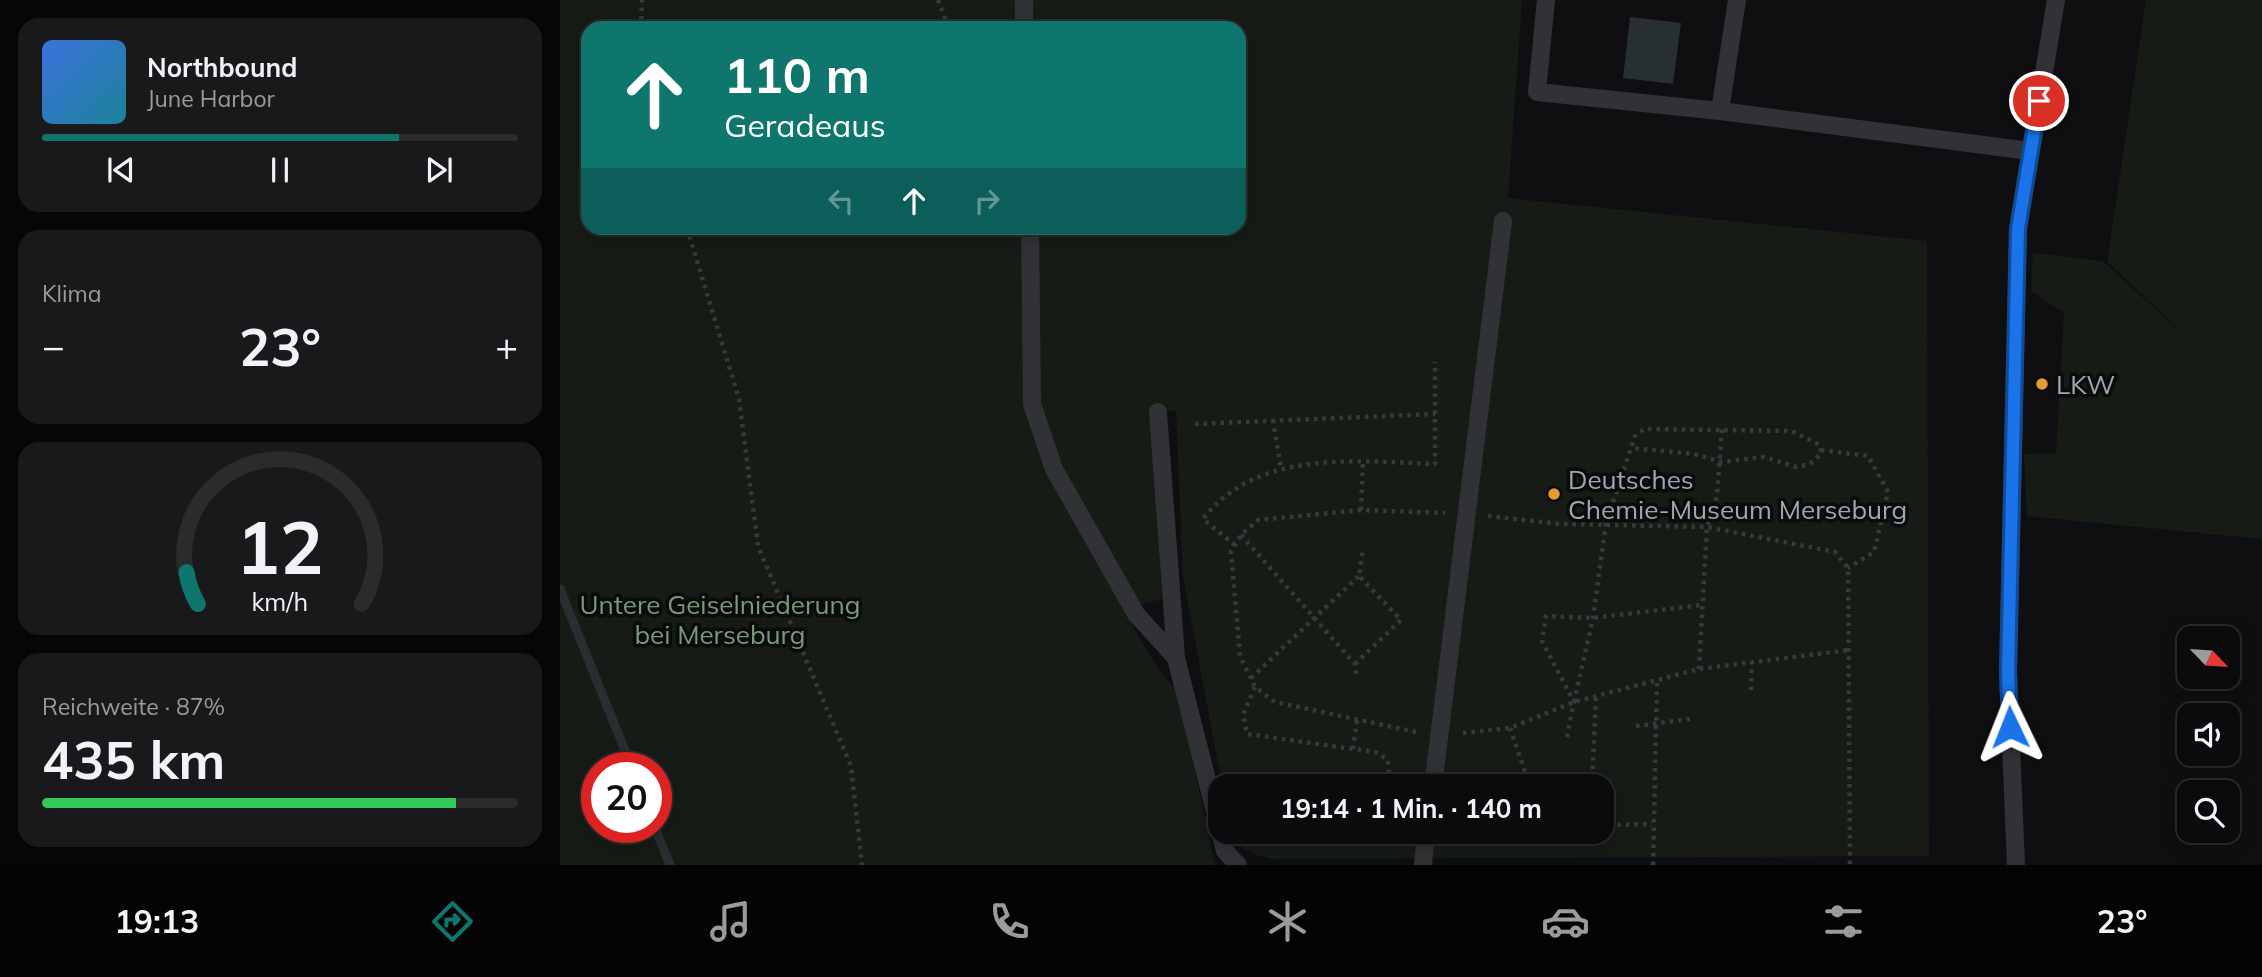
<!DOCTYPE html>
<html lang="de">
<meta charset="utf-8">
<style>
:root{--surface:#0b0b0d;--page:#19191b;--text:#f1f3f6;--muted:#9a9b9d;--line:#2b2b2e;--accent:#0f766e}
body{margin:0;font-family:Mulish,sans-serif;background:var(--page);color:var(--text);height:100vh;display:flex;flex-direction:column;font-size:26px;white-space:nowrap}
*{box-sizing:border-box;margin:0}
p{font-size:23px;color:var(--muted)}
.icon{flex:none;width:38px;height:38px;fill:none;stroke:currentColor;stroke-width:2;stroke-linecap:round;stroke-linejoin:round}
.map{position:relative;flex:1;overflow:hidden}
.side{display:flex;flex-direction:column;gap:18px;padding:18px;background:#060607;width:560px}
.side>*{flex:none}
.hud{position:absolute;left:21px;top:21px;width:665px;height:214px;border-radius:21px;box-shadow:0 4px 18px #0003,0 0 0 2px var(--line);background:#0f766e;color:#fff;overflow:hidden}
.needle{width:46px;rotate:115deg}
.tools{position:absolute;left:1617px;top:626px;display:grid;gap:14px}
.tools a{display:grid;place-items:center;width:63px;height:63px;border-radius:14px;background:var(--surface);box-shadow:0 4px 18px #0003,0 0 0 2px var(--line);font-size:35px}
.speed{position:absolute;left:21px;top:752px;display:flex;gap:14px;font-size:35px;font-weight:700;text-align:center}
.speed>*{display:grid;place-content:center;width:91px;height:91px;border-radius:50%;background:var(--surface);box-shadow:0 4px 18px #0003,0 0 0 2px var(--line);line-height:1}
.speed .limit{border:10px solid #d22;background:#fff;color:#111}
.pin{position:absolute;display:grid;place-items:center;width:60px;height:60px;color:#fff;margin:-30px;border:4px solid #fff;border-radius:50%;box-shadow:0 2px 7px #0007}
.me{position:absolute;width:77px;margin:-38px;rotate:358deg;stroke-linejoin:round;filter:drop-shadow(0 0 5px #0008)}
.turn{display:flex;align-items:center;gap:24px;height:147px;padding:0 28px;font-size:32px}
.turn .icon{width:91px;height:91px;stroke-width:2.5}
.turn b{display:block;font-size:49px;line-height:60px}
.lanes{display:flex;align-items:center;height:66px;padding:0 28px;background:#0003;justify-content:center;gap:35px;direction:ltr}
.lanes .off{opacity:.35}
.big{font-size:52px;font-weight:700;line-height:1.1}
.side .card{flex:1;display:flex;flex-direction:column;justify-content:center;gap:10px;min-width:0;padding:0 24px;border-radius:21px;background:var(--page)}
.side .dial{align-items:center;gap:0}
.dial svg{height:182px;overflow:visible;fill:none;stroke:var(--line);stroke-width:7;stroke-linecap:round;text-anchor:middle}
.dial text{fill:var(--text);stroke:none}
.song{display:flex;align-items:center;gap:21px}
.cover{width:84px;height:84px;border-radius:10px;background:linear-gradient(135deg,hsl(220 70% 55%),hsl(190 70% 35%))}
.played{height:7px;border-radius:4px;background:linear-gradient(90deg,var(--accent) 75%,var(--line) 75%)}
.keys{display:flex;justify-content:space-around;direction:ltr}
.heat{display:flex;justify-content:space-between;align-items:center;font-size:38px;direction:ltr}
.charge{height:10px;border-radius:5px;background:linear-gradient(90deg,#34c759 87%,var(--line) 0)}
.trip{position:absolute;left:648px;top:774px;width:406px;height:70px;border-radius:21px;background:var(--surface);box-shadow:0 4px 18px #0003,0 0 0 2px var(--line);font-weight:700;line-height:70px;text-align:center}
.tab-bar{display:flex;height:112px;justify-content:space-around;align-items:center;background:#040405;color:var(--muted)}
.tab-bar .icon{width:49px;height:49px}
.tab-bar .selected{color:var(--accent)}
.tab-bar b{font-size:32px;color:var(--text)}
main{display:flex;flex:1;min-height:0}
.map>svg:first-child{display:block}
.green{fill:#161b16;fill-rule:evenodd}
.water{fill:#272f33}
.lines{fill:none;stroke-linecap:round;stroke-linejoin:round}
.stream{stroke:#272f33;stroke-width:9}
.path{stroke:#37393c;stroke-width:4.5;stroke-dasharray:3.5 5;stroke-linecap:butt}
.service{stroke:#313235;stroke-width:18}
.route-casing{stroke:#114b97;stroke-width:18}
.route{stroke:#1a73e8;stroke-width:12}
.poi-dot{fill:#e69a32;stroke:#0a0b0c;stroke-width:2.5}
.labels{text-anchor:middle;dominant-baseline:central;stroke-width:7;stroke-linejoin:round;paint-order:stroke}
.poi-label{font-size:26px;fill:#a1a7b1;stroke:#0a0b0c;text-anchor:start}
.park-label{font-size:26px;fill:#7a9b79;stroke:#0a0b0c}
</style>
<main>
<section class="side">
<div class="card">
<div class="song"><i class="cover"></i><div><b>Northbound</b><p>June Harbor</p></div></div>
<div class="played"></div>
<div class="keys"><svg class="icon" aria-label="previous" viewBox="0 0 24 24"><path d="M18 5L8 12l10 7zM5 5v14"/></svg><svg class="icon" aria-label="pause" viewBox="0 0 24 24"><path d="M8 5v14M16 5v14"/></svg><svg class="icon" aria-label="next" viewBox="0 0 24 24"><path d="M6 5l10 7-10 7zM19 5v14"/></svg></div>
</div>
<div class="card"><p>Klima</p>
<div class="heat"><a>−</a><b class="big">23°</b><a>+</a></div>
</div>
<div class="card dial"><svg viewBox="0 0 100 80">
<path d="M14 69A42 42 0 1 1 86 69"/>
<path d="M14 69A42 42 0 0 1 9 55" stroke="#0f766e"/>
<text x="50" y="56" font-size="32" font-weight="700">12</text>
<text x="50" y="72" font-size="11">km/h</text>
</svg></div>
<div class="card"><p>Reichweite · 87%</p><b class="big">435 km</b><div class="charge"></div></div>
</section>
<div class="map">
<svg width="1702" height="865" viewBox="0 0 1702 865">
<rect width="100%" height="100%" fill="#0f0f11"/>
<path class="green" d="M 0,0 L 962,0 L 948,198 L 1367,241 L 1369,856 L 713,859 C 694,854 678,852 672,831 L 1041,831 L 1041,786 L 662,786 L 623,576 L 616,411 L 591,412 L 602,599 L 582,604 L 566,614 L 594,662 L 619,694 L 655,865 L 0,865 ZM 28,28 L 679,28 L 679,228 L 28,228 ZM 37,768 L 96,768 L 96,828 L 37,828 Z
M 1586,0 L 1702,0 L 1702,539 L 1467,516 L 1464,454 L 1496,453 L 1504,313 L 1471,291 L 1473,253 L 1543,261 L 1654,362 L 1547,262 Z"/>
<path class="water" d="M 1070,17 L 1121,23 L 1113,84 L 1063,78 Z"/>
<g class="lines">
<path class="stream" d="M 0,589 L 72,768
M 95,828 L 110,865"/>
<path class="path" d="M 378,0 L 389,28
M 81,28 L 82,0
M 127,228 L 179,399 L 198,546 L 291,766 L 302,865
M 713,420 L 721,468
M 635,424 L 875,414
M 1261,450 L 1308,456 L 1328,492 L 1314,552 L 1288,568
M 801,510 L 803,462
M 928,516 L 1000,524 L 1147,527 L 1275,552 L 1288,568 L 1290,865
M 681,535 L 795,664 L 797,679
M 675,545 L 643,519 C 697,449 796,461 875,464 L 875,362
M 795,664 L 841,620 L 799,576 L 803,549
M 1139,669 L 1147,527 L 1157,496 L 1162,429
M 691,678 L 799,576
M 695,687 L 683,715 L 687,734 L 815,752 L 828,760 L 829,776
M 1191,690 L 1192,662
M 1014,702 L 1033,618 L 1046,523 L 1075,436 L 1084,429 L 1231,431 L 1260,445 L 1261,454 L 1250,464 L 1236,467 L 1204,457 L 1162,462 L 1134,454 L 1072,448
M 1076,726 L 1130,719
M 950,728 L 970,786
M 856,732 L 715,702 L 695,687 L 680,656 L 671,552 L 681,535 L 698,520 L 801,510 L 885,513
M 903,733 L 950,728 L 1014,702 L 1139,669 L 1289,650
M 1007,737 L 1014,702 L 982,641 L 986,616 L 1033,618 L 1141,605
M 793,749 L 797,720
M 1032,786 L 1036,695
M 1041,821 L 1053,825 L 1092,824
M 1093,865 L 1097,682"/>
<path class="service" d="M 464,0 L 464,28
M 986,0 L 977,92 L 1160,111 L 1470,151
M 1160,111 L 1177,0
M 470,228 L 472,404 L 494,469 L 576,614 L 616,658
M 598,412 L 616,658 L 660,831
M 873,786 L 943,221
M 660,831 L 665,851 L 678,865
M 863,865 L 866,831
M 1456,865 L 1448,672 L 1458,229 L 1496,0"/>
</g>
<g class="lines">
<defs>
<path id="route" d="M 1450,727 L 1448,672 L 1458,229 L 1479,101"/>
</defs>
<use href="#route" class="route-casing"/>
<use href="#route" class="route"/>
</g>
<g class="poi-dot">
<circle cx="1482" cy="384" r="7"/>
<circle cx="994" cy="494" r="7"/>
</g>
<g class="labels">
<g class="poi-label">
<text x="1496" y="384">LKW</text>
<text x="1008" y="479">Deutsches<tspan x="1008" dy="30">Chemie-Museum Merseburg</tspan></text>
</g>
<g class="park-label">
<text x="160" y="604">Untere Geiselniederung<tspan x="160" dy="30">bei Merseburg</tspan></text>
</g>
</g>
</svg>
<div class="tools">
<a><svg class="needle" viewBox="-14 -14 28 28"><path d="M0-13l5 13h-10z" fill="#e53935"/><path d="M0 13l5-13h-10z" fill="#9a9b9d"/></svg></a>
<a><svg class="icon" aria-label="sound" viewBox="0 0 24 24"><path d="M4 9h4l5-4v14l-5-4H4zM17 9q2 3 0 6"/></svg></a>
<a><svg class="icon" aria-label="search" viewBox="0 0 24 24"><circle cx="10" cy="10" r="6"/><path d="M15 15l6 6"/></svg></a>
</div>
<div class="speed"><div class="limit">20</div></div>
<div class="pin" style="left:1479px;top:101px;background:#d93025"><svg class="icon" aria-label="arrive" viewBox="0 0 24 24"><path d="M6 21V4h12l-3 4 3 4H6"/></svg></div>
<svg class="me" style="left:1450px;top:727px" viewBox="-20 -20 40 40"><path d="M0-17L14 15 0 8-14 15z" fill="#1a73e8" stroke="#fff" stroke-width="4"/></svg>
<div class="trip">19:14 · 1 Min. · 140 m</div>
<div class="hud">
<div class="turn"><svg class="icon" aria-label="ahead" viewBox="0 0 24 24"><path d="M12 20V5M6 11l6-6 6 6"/></svg><div><b>110 m</b>Geradeaus</div></div>
<div class="lanes"><svg class="icon off" aria-label="left" viewBox="0 0 24 24"><path d="M17 20v-9H6M10 6l-5 5 5 5"/></svg><svg class="icon" aria-label="ahead" viewBox="0 0 24 24"><path d="M12 20V5M6 11l6-6 6 6"/></svg><svg class="icon off" aria-label="right" viewBox="0 0 24 24"><path d="M7 20v-9h11M14 6l5 5-5 5"/></svg></div>
</div>
</div>
</main>
<nav class="tab-bar">
<b>19:13</b>
<svg class="icon selected" aria-label="directions" viewBox="0 0 24 24"><path d="M12 3l9 9-9 9-9-9zM9 14v-3h6M13 9l2 2-2 2"/></svg>
<svg class="icon" aria-label="music" viewBox="0 0 24 24"><path d="M9 18V5l10-2v13"/><circle cx="6" cy="18" r="3"/><circle cx="16" cy="16" r="3"/></svg>
<svg class="icon" aria-label="phone" viewBox="0 0 24 24"><path d="M5 4h4l2 5-3 2q2 4 5 5l2-3 5 2v4C11 20 4 13 5 4z"/></svg>
<svg class="icon" aria-label="climate" viewBox="0 0 24 24"><path d="M12 3v18M4 7l16 10M4 17L20 7"/></svg>
<svg class="icon" aria-label="car" viewBox="0 0 24 24"><path d="M5 17H2v-5l4-1 3-4h7l3 4 3 1v5h-3M9 17h6M6 11h13"/><circle cx="7" cy="17" r="2"/><circle cx="17" cy="17" r="2"/></svg>
<svg class="icon" aria-label="filters" viewBox="0 0 24 24"><path d="M4 7h16M4 17h16"/><circle cx="9" cy="7" r="2"/><circle cx="15" cy="17" r="2"/></svg>
<b>23°</b>
</nav>
